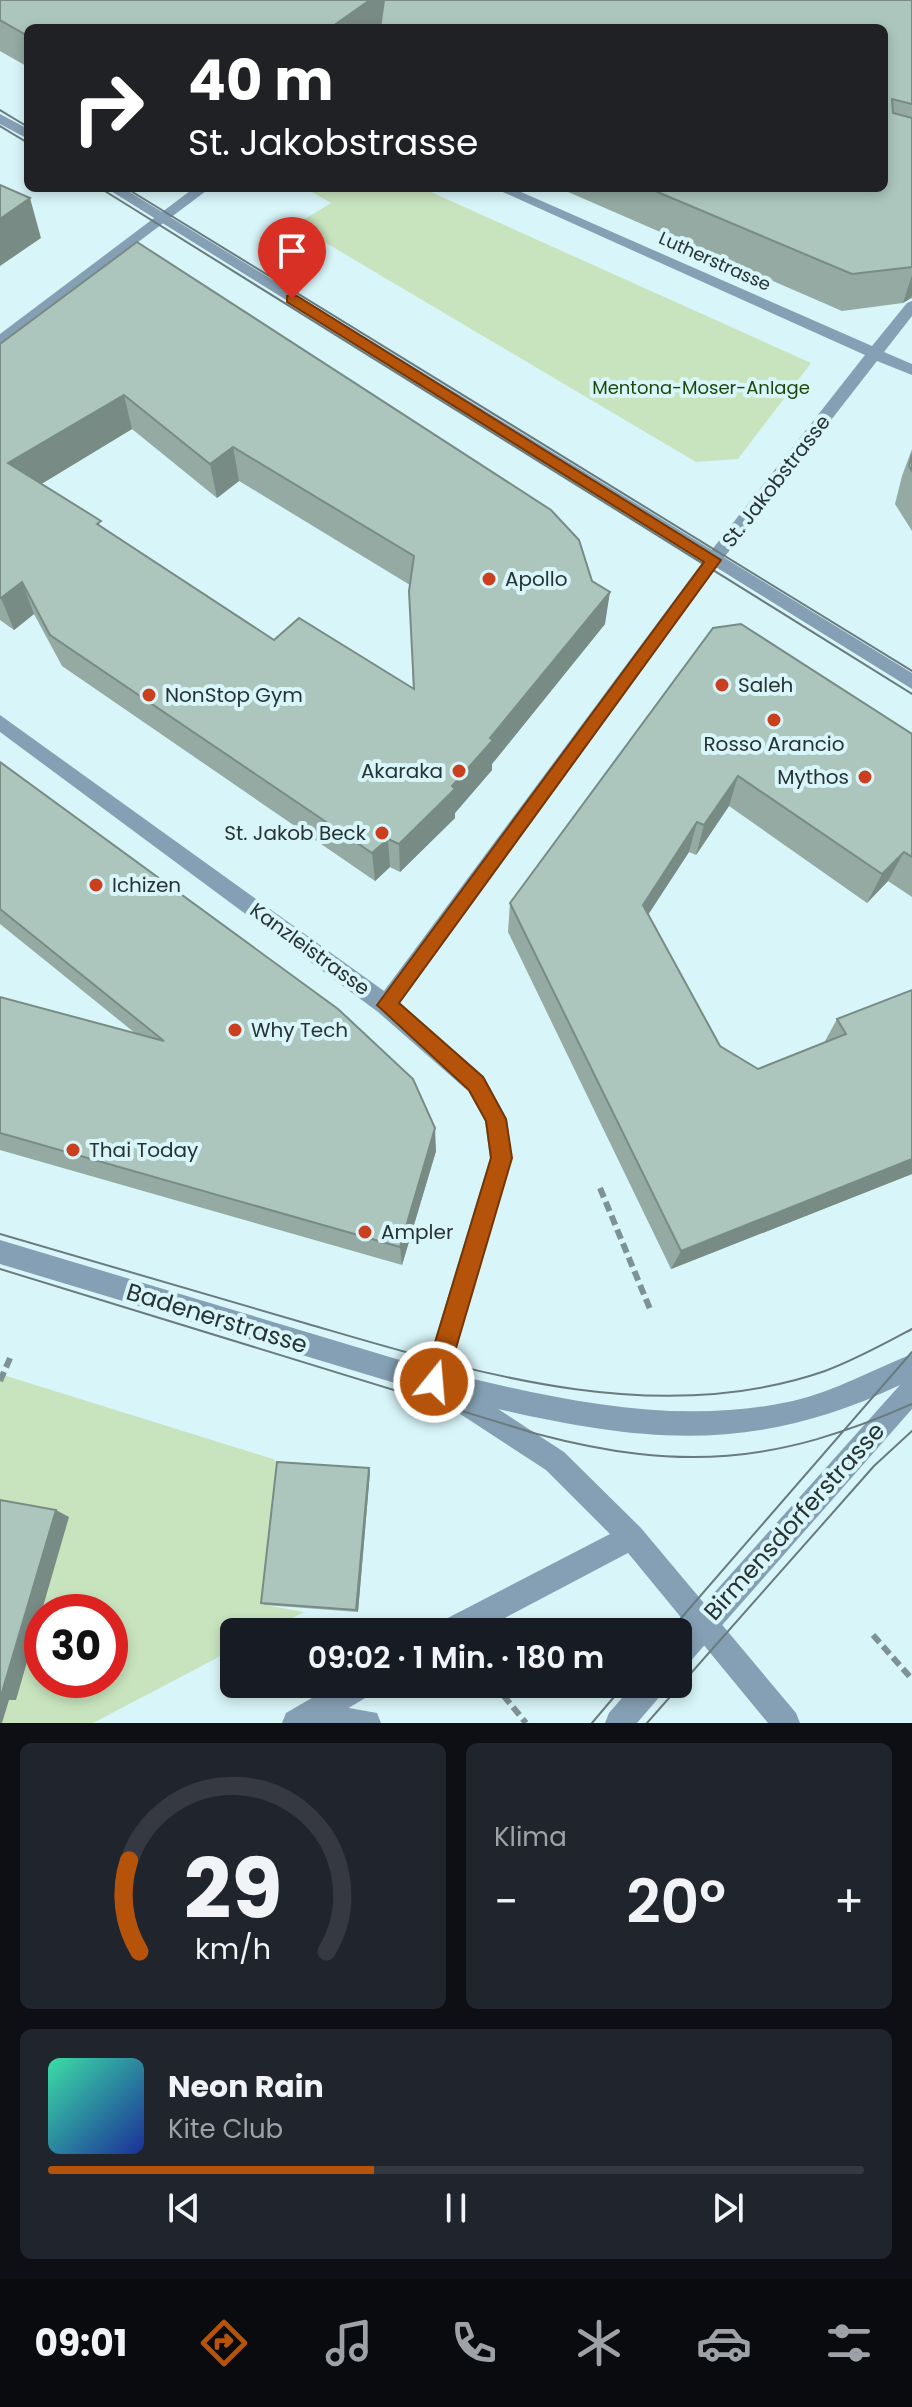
<!DOCTYPE html>
<html lang="de">
<meta charset="utf-8">
<style>
:root{--surface:#171b24;--page:#20242c;--text:#f1f3f6;--muted:#9ea1a6;--line:#363941;--accent:#b45309}
body{margin:0;font-family:Poppins,sans-serif;background:var(--page);color:var(--text);height:100vh;display:flex;flex-direction:column;font-size:30px;white-space:nowrap}
*{box-sizing:border-box;margin:0}
p{font-size:26px;color:var(--muted)}
.icon{flex:none;width:44px;height:44px;fill:none;stroke:currentColor;stroke-width:2;stroke-linecap:round;stroke-linejoin:round}
.map{position:relative;height:1723px;overflow:hidden}
.details{display:flex;flex-direction:column;gap:20px;padding:20px;background:#0d0f14;flex:1}
.details>*{flex:none}
.hud{position:absolute;left:24px;top:24px;width:864px;height:168px;border-radius:12px;box-shadow:0 4px 12px #0003;background:#202124;color:#fff;overflow:hidden}
.speed{position:absolute;left:24px;top:1594px;display:flex;gap:16px;font-size:40px;font-weight:700;text-align:center}
.speed>*{display:grid;place-content:center;width:104px;height:104px;border-radius:50%;background:var(--surface);box-shadow:0 4px 12px #0003;line-height:1}
.speed .limit{border:12px solid #d22;background:#fff;color:#111}
.pin{position:absolute;display:grid;place-items:center;width:68px;height:68px;color:#fff;margin:-82px -34px;border-radius:50% 50% 50% 0;rotate:-45deg;box-shadow:0 0 8px #0007}
.pin .icon{rotate:45deg}
.me{position:absolute;width:88px;margin:-44px;rotate:17deg;stroke-linejoin:round;filter:drop-shadow(0 0 6px #0008)}
.turn{display:flex;align-items:center;gap:28px;height:168px;padding:0 32px;font-size:36px}
.turn .icon{width:104px;height:104px;stroke-width:2.5}
.turn b{display:block;font-size:56px;line-height:68px}
.big{font-size:60px;font-weight:600;line-height:1.1}
.details .card{flex:1;display:flex;flex-direction:column;justify-content:center;gap:12px;min-width:0;padding:0 28px;border-radius:12px;background:var(--page)}
.details .dial{align-items:center;gap:0}
.dial svg{height:208px;overflow:visible;fill:none;stroke:var(--line);stroke-width:7;stroke-linecap:round;text-anchor:middle}
.dial text{fill:var(--text);stroke:none}
.song{display:flex;align-items:center;gap:24px}
.cover{width:96px;height:96px;border-radius:12px;background:linear-gradient(135deg,hsl(160 70% 55%),hsl(230 70% 35%))}
.played{height:8px;border-radius:4px;background:linear-gradient(90deg,var(--accent) 40%,var(--line) 40%)}
.keys{display:flex;justify-content:space-around;direction:ltr}
.heat{display:flex;justify-content:space-between;align-items:center;font-size:44px;direction:ltr}
.details .tiles{flex:1;display:grid;gap:20px;grid-template-columns:1fr 1fr}
.card:last-child{grid-column:span 2}
.trip{position:absolute;left:220px;top:1618px;width:472px;height:80px;border-radius:12px;background:var(--surface);box-shadow:0 4px 12px #0003;font-weight:600;line-height:80px;text-align:center}
.tab-bar{display:flex;height:128px;justify-content:space-around;align-items:center;background:#090b0e;color:var(--muted)}
.tab-bar .icon{width:56px;height:56px}
.tab-bar .selected{color:var(--accent)}
.tab-bar b{font-size:36px;color:var(--text)}
.map>svg:first-child{display:block}
.green{fill:#c8e4be;fill-rule:evenodd}
.lines{fill:none;stroke-linecap:round;stroke-linejoin:round}
.path{stroke:#7e9295;stroke-width:6;stroke-dasharray:10 5;stroke-linecap:butt}
.service{fill:#85a0b4;fill-rule:evenodd}
.minor{fill:#85a0b4;fill-rule:evenodd}
.tertiary{fill:#85a0b4;fill-rule:evenodd}
.tram{stroke:#697b7e;stroke-width:2}
.wall{fill:#94aaa3;fill-rule:evenodd}
.shaded-wall{fill:#788b84}
.building{fill:#acc6bd;stroke:#788b84;stroke-width:2;fill-rule:evenodd}
.route{fill:#b45309;stroke:#753606;stroke-width:2}
.poi-dot{fill:#ca401f;stroke:#d8f5f9;stroke-width:3}
.labels{text-anchor:middle;dominant-baseline:central;stroke-width:8;stroke-linejoin:round;paint-order:stroke}
.far-street-label{font-size:18px;fill:#273234;stroke:#d8f5f9}
.far-park-label{font-size:18px;fill:#1f470b;stroke:#d8f5f9}
.street-label{font-size:20px;fill:#273234;stroke:#d8f5f9}
.poi-label{font-size:20px;fill:#273234;stroke:#d8f5f9;text-anchor:start}
.near-street-label{font-size:24px;fill:#273234;stroke:#d8f5f9}
</style>
<div class="map">
<svg width="912" height="1723" viewBox="0 0 912 1723">
<rect width="100%" height="100%" fill="#d8f5f9"/>
<path class="green" d="M 305,188 L 422,188 L 811,363 L 738,459 L 696,462 L 299,227 L 300,222 L 331,203 Z
M 0,1374 L 273,1459 L 281,1466 L 265,1605 L 304,1612 L 266,1632 L 234,1632 L 234,1649 L 93,1723 L 0,1723 ZM 42,1612 L 110,1612 L 110,1680 L 42,1680 Z"/>
<g class="lines">
<path class="path" d="M 600,1188 L 650,1309
M 0,1381 L 11,1356
M 873,1635 L 912,1679
M 494,1684 L 526,1723"/>
<path class="service" d="M 912,1354 L 912,1409 L 688,1664 L 678,1668 L 678,1633 L 900,1385 C 735,1464 613,1437 443,1396 L 434,1393 L 431,1384 L 434,1375 L 443,1372 C 558,1399 675,1427 793,1401 C 835,1391 872,1370 912,1354 Z
M 634,1684 L 666,1684 L 662,1694 L 637,1723 L 605,1723 L 609,1713 Z
M 310,1701 L 377,1713 L 381,1723 L 299,1723 L 296,1715 L 300,1705 Z"/>
<path class="minor" d="M 194,188 L 210,188 L 0,346 L 0,334 Z
M 494,188 L 512,188 L 872,346 L 907,303 L 912,301 L 912,316 L 884,352 L 912,364 L 912,375 L 877,361 L 719,564 L 400,1003 L 484,1077 L 507,1119 L 512,1158 L 446,1382 L 443,1391 L 434,1394 L 425,1391 L 422,1382 L 490,1158 L 485,1121 L 468,1091 L 378,1012 L 0,732 L 0,715 L 384,991 L 707,556 L 865,355 Z"/>
<path class="tertiary" d="M 0,114 L 28,129 L 28,139 L 0,124 Z
M 106,188 L 123,188 L 912,673 L 912,689 Z
M 0,1240 L 443,1373 L 564,1452 L 641,1528 L 796,1713 L 800,1723 L 768,1723 L 628,1553 L 478,1632 L 436,1632 L 440,1622 L 610,1534 L 546,1470 L 428,1393 L 0,1264 Z
M 336,1684 L 376,1684 L 372,1694 L 323,1723 L 282,1723 L 286,1713 Z"/>
<path class="tram" d="M 0,110 L 28,127
M 0,126 L 28,143
M 100,188 L 912,694
M 126,188 L 912,671
M 0,1234 C 103,1264 206,1294 308,1324 C 473,1372 655,1430 825,1371 C 855,1360 884,1344 912,1329
M 0,1269 L 537,1434 C 681,1472 776,1464 912,1404
M 669,1632 L 912,1352
M 592,1723 L 625,1684
M 647,1723 L 874,1466 L 912,1431"/>
</g>
<path class="wall" d="M 0,0 L 912,0 L 912,299 L 911,298 L 903,303 L 842,311 L 559,188 L 884,188 L 884,28 L 28,28 L 28,67 L 0,51 Z
M 137,242 L 605,624 L 492,764 L 492,770 L 455,813 L 455,818 L 400,872 L 390,867 L 375,881 L 62,666 L 34,614 L 14,630 L 0,620 L 0,344 ZM 132,429 L 217,498 L 239,481 L 410,585 L 413,689 L 274,640 L 103,527 L 41,484 Z
M 912,449 L 912,531 L 895,504 L 902,476 Z
M 713,628 L 912,734 L 912,897 L 888,881 L 867,903 L 729,806 L 696,855 L 689,852 L 648,915 L 720,1046 L 758,1069 L 824,1043 L 837,1019 L 912,990 L 912,1174 L 671,1269 L 508,932 L 510,903 Z
M 0,762 L 436,1151 L 402,1265 L 0,1150 L 0,997 L 135,1033 L 0,924 Z
M 369,1468 L 370,1472 L 358,1612 L 265,1605 L 261,1603 Z"/>
<path class="shaded-wall" d="M 370,0 L 386,0 L 383,28 L 330,28 Z
M 30,198 L 41,238 L 0,266 L 0,219 Z
M 912,275 L 912,295 L 911,298 L 903,303 Z
M 124,395 L 132,429 L 20,497 L 8,463 Z
M 233,447 L 239,481 L 217,498 L 210,464 Z
M 22,582 L 34,614 L 14,630 L 1,598 Z
M 610,592 L 605,624 L 492,764 L 492,770 L 455,813 L 455,818 L 400,872 L 399,844 L 452,786 Z
M 738,776 L 729,806 L 696,855 L 704,825 Z
M 697,822 L 689,852 L 636,933 L 643,905 Z
M 388,839 L 390,867 L 375,881 L 372,853 Z
M 904,852 L 888,881 L 867,903 L 882,874 Z
M 435,1128 L 436,1151 L 402,1265 L 400,1247 Z
M 912,1159 L 912,1174 L 671,1269 L 681,1251 Z
M 369,1468 L 370,1472 L 358,1612 L 356,1610 Z
M 56,1510 L 69,1517 L 16,1700 L 9,1700 L 2,1723 L 0,1723 L 0,1698 Z"/>
<path class="building" d="M 0,0 L 370,0 L 330,28 L 28,28 L 28,36 L 0,20 Z
M 384,0 L 912,0 L 912,104 L 892,99 L 893,113 L 912,118 L 912,267 L 852,274 L 648,188 L 884,188 L 884,28 L 380,28 Z
M 0,185 L 30,198 L 0,219 Z
M 137,242 L 551,510 L 579,540 L 592,581 L 610,592 L 490,738 L 493,740 L 452,786 L 455,789 L 399,844 L 388,839 L 372,853 L 50,635 L 22,582 L 1,598 L 0,597 L 0,344 ZM 124,395 L 210,464 L 233,447 L 414,556 L 409,591 L 414,689 L 299,618 L 274,640 L 97,524 L 101,521 L 8,463 Z
M 912,454 L 912,471 L 909,466 Z
M 741,624 L 912,734 L 912,857 L 904,852 L 882,874 L 738,776 L 704,825 L 697,822 L 643,905 L 720,1046 L 758,1069 L 846,1034 L 837,1019 L 912,990 L 912,1159 L 681,1251 L 510,903 L 713,628 Z
M 0,762 L 338,1009 L 413,1079 L 435,1128 L 400,1247 L 0,1133 L 0,997 L 164,1041 L 0,909 Z
M 277,1462 L 369,1468 L 356,1610 L 261,1603 Z
M 0,1500 L 56,1510 L 0,1699 Z"/>
<path class="route" d="M 287,296 L 297,296 L 721,560 L 399,1003 L 483,1077 L 506,1119 L 512,1158 L 446,1382 L 442,1390 L 434,1393 L 426,1390 L 423,1382 L 491,1158 L 486,1121 L 469,1090 L 377,1005 L 704,562 L 287,302 Z"/>
<g class="poi-dot">
<circle cx="489" cy="579" r="8"/>
<circle cx="722" cy="685" r="8"/>
<circle cx="149" cy="695" r="8"/>
<circle cx="774" cy="720" r="8"/>
<circle cx="459" cy="771" r="8"/>
<circle cx="865" cy="777" r="8"/>
<circle cx="382" cy="833" r="8"/>
<circle cx="96" cy="885" r="8"/>
<circle cx="235" cy="1030" r="8"/>
<circle cx="73" cy="1150" r="8"/>
<circle cx="365" cy="1232" r="8"/>
</g>
<g class="labels">
<g class="far-street-label">
<text transform="translate(715 261) rotate(24)">Lutherstrasse</text>
</g>
<g class="far-park-label">
<text x="701" y="387">Mentona-Moser-Anlage</text>
</g>
<g class="street-label">
<text transform="translate(776 481) rotate(-52)">St. Jakobstrasse</text>
<text transform="translate(310 949) rotate(36)">Kanzleistrasse</text>
</g>
<g class="poi-label">
<text x="505" y="579">Apollo</text>
<text x="738" y="685">Saleh</text>
<text x="165" y="695">NonStop Gym</text>
<text x="774" y="744" text-anchor="middle">Rosso Arancio</text>
<text x="443" y="771" text-anchor="end">Akaraka</text>
<text x="849" y="777" text-anchor="end">Mythos</text>
<text x="366" y="833" text-anchor="end">St. Jakob Beck</text>
<text x="112" y="885">Ichizen</text>
<text x="251" y="1030">Why Tech</text>
<text x="89" y="1150">Thai Today</text>
<text x="381" y="1232">Ampler</text>
</g>
<g class="near-street-label">
<text transform="translate(217 1318) rotate(17)">Badenerstrasse</text>
<text transform="translate(794 1521) rotate(-48)">Birmensdorferstrasse</text>
</g>
</g>
</svg>
<div class="speed"><div class="limit">30</div></div>
<div class="pin" style="left:292px;top:299px;background:#d93025"><svg class="icon" aria-label="arrive" viewBox="0 0 24 24"><path d="M6 21V4h12l-3 4 3 4H6"/></svg></div>
<svg class="me" style="left:434px;top:1382px" viewBox="-20 -20 40 40"><circle r="17" fill="#b45309" stroke="#fff" stroke-width="3"/><path d="M0-11L8 9 0 5-8 9z" fill="#fff"/></svg>
<div class="trip">09:02 · 1 Min. · 180 m</div>
<div class="hud">
<div class="turn"><svg class="icon" aria-label="right" viewBox="0 0 24 24"><path d="M7 20v-9h11M14 6l5 5-5 5"/></svg><div><b>40 m</b>St. Jakobstrasse</div></div>
</div>
</div>
<section class="details">
<div class="tiles">
<div class="card dial"><svg viewBox="0 0 100 80">
<path d="M14 69A42 42 0 1 1 86 69"/>
<path d="M14 69A42 42 0 0 1 10 34" stroke="#b45309"/>
<text x="50" y="56" font-size="32" font-weight="700">29</text>
<text x="50" y="72" font-size="11">km/h</text>
</svg></div>
<div class="card"><p>Klima</p>
<div class="heat"><a>−</a><b class="big">20°</b><a>+</a></div>
</div>
<div class="card">
<div class="song"><i class="cover"></i><div><b>Neon Rain</b><p>Kite Club</p></div></div>
<div class="played"></div>
<div class="keys"><svg class="icon" aria-label="previous" viewBox="0 0 24 24"><path d="M18 5L8 12l10 7zM5 5v14"/></svg><svg class="icon" aria-label="pause" viewBox="0 0 24 24"><path d="M8 5v14M16 5v14"/></svg><svg class="icon" aria-label="next" viewBox="0 0 24 24"><path d="M6 5l10 7-10 7zM19 5v14"/></svg></div>
</div>
</div>
</section>
<nav class="tab-bar">
<b>09:01</b>
<svg class="icon selected" aria-label="directions" viewBox="0 0 24 24"><path d="M12 3l9 9-9 9-9-9zM9 14v-3h6M13 9l2 2-2 2"/></svg>
<svg class="icon" aria-label="music" viewBox="0 0 24 24"><path d="M9 18V5l10-2v13"/><circle cx="6" cy="18" r="3"/><circle cx="16" cy="16" r="3"/></svg>
<svg class="icon" aria-label="phone" viewBox="0 0 24 24"><path d="M5 4h4l2 5-3 2q2 4 5 5l2-3 5 2v4C11 20 4 13 5 4z"/></svg>
<svg class="icon" aria-label="climate" viewBox="0 0 24 24"><path d="M12 3v18M4 7l16 10M4 17L20 7"/></svg>
<svg class="icon" aria-label="car" viewBox="0 0 24 24"><path d="M5 17H2v-5l4-1 3-4h7l3 4 3 1v5h-3M9 17h6M6 11h13"/><circle cx="7" cy="17" r="2"/><circle cx="17" cy="17" r="2"/></svg>
<svg class="icon" aria-label="filters" viewBox="0 0 24 24"><path d="M4 7h16M4 17h16"/><circle cx="9" cy="7" r="2"/><circle cx="15" cy="17" r="2"/></svg>
</nav>
